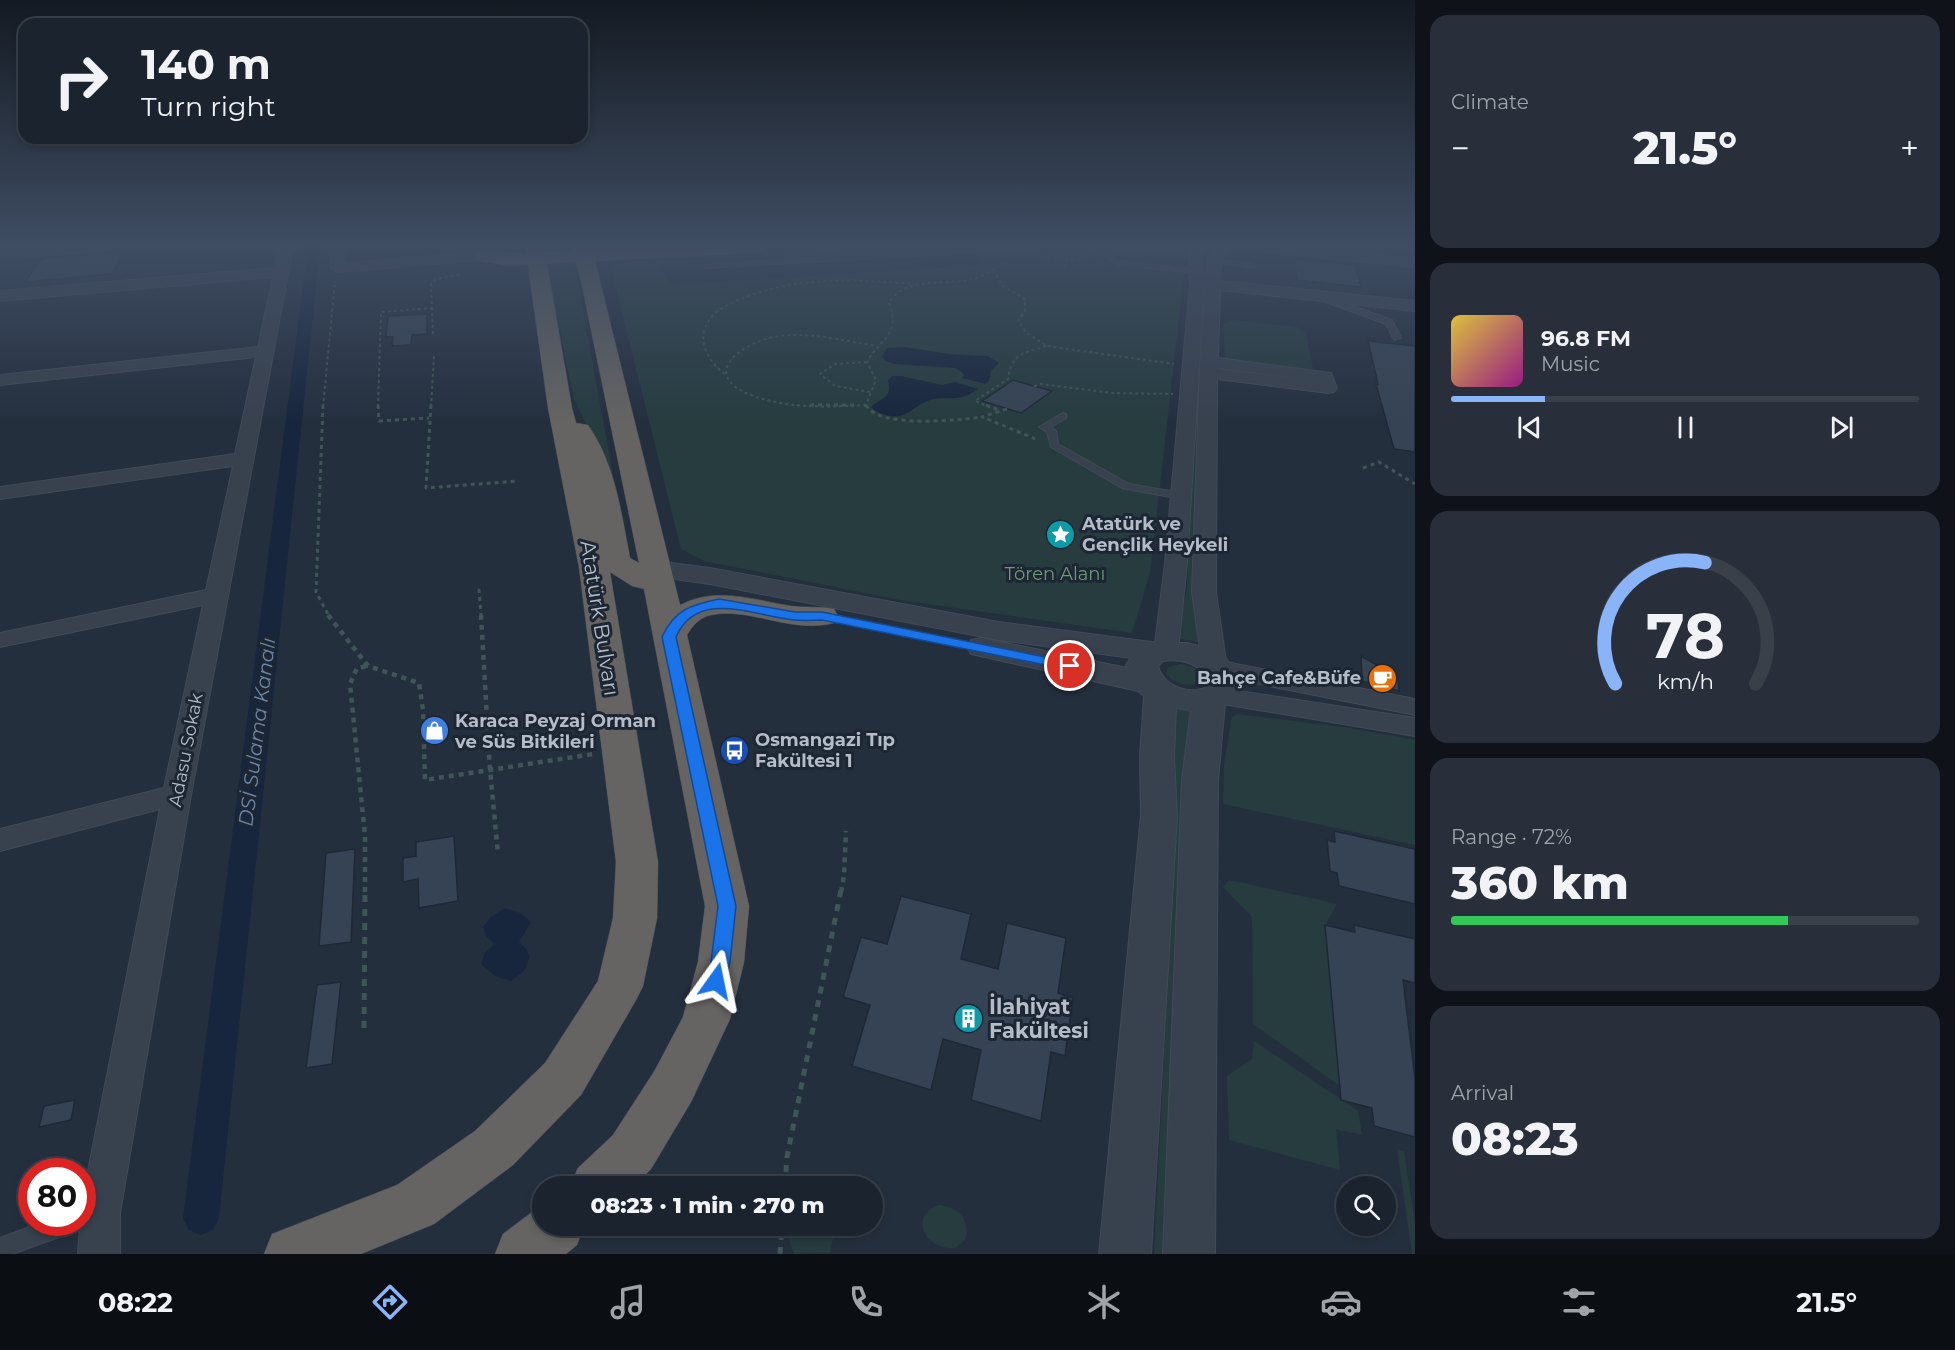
<!DOCTYPE html>
<meta charset="utf-8">
<style>
:root{--surface:#1b232e;--page:#282f3a;--text:#f1f3f6;--muted:#a0a4aa;--line:#39404a;--accent:#8ab4f8}
body{margin:0;font-family:Montserrat,sans-serif;background:var(--page);color:var(--text);height:100vh;display:flex;flex-direction:column;font-size:22px;white-space:nowrap}
*{box-sizing:border-box;margin:0}
p{font-size:20px;color:var(--muted)}
.icon{flex:none;width:33px;height:33px;fill:none;stroke:currentColor;stroke-width:2;stroke-linecap:round;stroke-linejoin:round}
.map{position:relative;flex:1;overflow:hidden}
.panel{display:flex;flex-direction:column;gap:15px;padding:15px;background:#0f1319;width:540px}
.panel>*{flex:none}
.top-card{position:absolute;left:18px;top:18px;width:570px;height:126px;border-radius:18px;box-shadow:0 3px 9px #0003,0 0 0 2px var(--line);background:#1b232e;color:var(--text);overflow:hidden}
.tools{position:absolute;left:1336px;top:1176px;display:grid;gap:12px}
.tools a{display:grid;place-items:center;width:60px;height:60px;border-radius:50%;background:var(--surface);box-shadow:0 3px 9px #0003,0 0 0 2px var(--line);font-size:30px}
.speed{position:absolute;left:18px;top:1158px;display:flex;gap:12px;font-size:30px;font-weight:700;text-align:center}
.speed>*{display:grid;place-content:center;width:78px;height:78px;border-radius:50%;background:var(--surface);box-shadow:0 3px 9px #0003,0 0 0 2px var(--line);line-height:1}
.speed .limit{border:9px solid #d22;background:#fff;color:#111}
.pin{position:absolute;display:grid;place-items:center;width:51px;height:51px;color:#fff;margin:-26px;border:3px solid #fff;border-radius:50%;box-shadow:0 2px 6px #0007}
.me{position:absolute;width:66px;margin:-33px;rotate:12deg;stroke-linejoin:round;filter:drop-shadow(0 0 4px #0008)}
.turn{display:flex;align-items:center;gap:21px;height:126px;padding:0 24px;font-size:27px}
.turn .icon{width:78px;height:78px;stroke-width:2.5}
.turn b{display:block;font-size:42px;line-height:51px}
.big{font-size:45px;font-weight:800;line-height:1.1}
.panel .widget{flex:1;display:flex;flex-direction:column;justify-content:center;gap:9px;min-width:0;padding:0 21px;border-radius:18px;background:var(--page)}
.panel .dial{align-items:center;gap:0}
.dial svg{height:156px;overflow:visible;fill:none;stroke:var(--line);stroke-width:7;stroke-linecap:round;text-anchor:middle}
.dial text{fill:var(--text);stroke:none}
.song{display:flex;align-items:center;gap:18px}
.cover{width:72px;height:72px;border-radius:9px;background:linear-gradient(135deg,hsl(50 70% 55%),hsl(310 70% 35%))}
.played{height:6px;border-radius:3px;background:linear-gradient(90deg,var(--accent) 20%,var(--line) 20%)}
.keys{display:flex;justify-content:space-around;direction:ltr}
.heat{display:flex;justify-content:space-between;align-items:center;font-size:33px;direction:ltr}
.charge{height:9px;border-radius:4px;background:linear-gradient(90deg,#34c759 72%,var(--line) 0)}
.trip{position:absolute;left:532px;top:1176px;width:351px;height:60px;border-radius:30px;background:var(--surface);box-shadow:0 3px 9px #0003,0 0 0 2px var(--line);font-weight:800;line-height:60px;text-align:center}
.menu{display:flex;height:96px;justify-content:space-around;align-items:center;background:#0b0e12;color:var(--muted)}
.menu .icon{width:42px;height:42px}
.menu .current{color:var(--accent)}
.menu b{font-size:27px;color:var(--text)}
main{display:flex;flex:1;min-height:0}
.map>svg:first-child{display:block}
.green{fill:#263c3f}
.water{fill:#17263c}
.lines{fill:none;stroke-linecap:round;stroke-linejoin:round}
.canal{fill:#17263c;fill-rule:evenodd}
.building{fill:#364354;stroke:#1f2835;stroke-width:1.5}
.service-casing{stroke:#414a57;stroke-width:2}
.minor-casing{stroke:#414a57;stroke-width:2}
.tertiary-casing{stroke:#414a57;stroke-width:2}
.trunk-casing{stroke:#434c59;stroke-width:1}
.path-far3{stroke:#3f5557;stroke-width:2;stroke-dasharray:3 3;stroke-linecap:butt}
.path-far2{stroke:#3f5557;stroke-width:3;stroke-dasharray:4 4;stroke-linecap:butt}
.path-far1{stroke:#3f5557;stroke-width:4.5;stroke-dasharray:5 5;stroke-linecap:butt}
.path{stroke:#3f5557;stroke-width:5;stroke-dasharray:7 7;stroke-linecap:butt}
.service{fill:#38414e;fill-rule:evenodd}
.minor{fill:#38414e;fill-rule:evenodd}
.tertiary{fill:#38414e;fill-rule:evenodd}
.trunk{fill:#656462;fill-rule:evenodd}
.route{fill:#1a73e8;stroke:#114b97;stroke-width:1.5}
.labels{text-anchor:middle;dominant-baseline:central;stroke-width:6;stroke-linejoin:round;paint-order:stroke}
.poi-label{font-size:18px;font-weight:bold;fill:#b4bcc9;stroke:#1d2633;text-anchor:start}
.park-label{font-size:18px;fill:#6b9a76;stroke:#1d2633}
.street-label{font-size:18px;fill:#b4bcc9;stroke:#1d2633}
.water-label{font-size:20px;font-style:italic;fill:#6d86a8;stroke:#1d2633}
.near-street-label{font-size:21px;fill:#b4bcc9;stroke:#1d2633}
.near-poi-label{font-size:21px;font-weight:bold;fill:#b4bcc9;stroke:#1d2633;text-anchor:start}
</style>
<main>
<div class="map">
<svg width="1415" height="1254" viewBox="0 0 1415 1254">
<rect width="100%" height="100%" fill="#242f3e"/>
<path class="green" d="M 857,247 L 965,247 L 660,265 L 670,285 L 982,265 L 976,255 L 1086,249 L 1113,266 L 1184,274 L 1150,573 L 1132,633 L 900,600 L 704,561 L 681,549 L 611,268 L 616,264 L 630,260 Z
M 1104,247 L 1185,247 L 1186,255 L 1183,266 L 1122,259 Z
M 574,260 L 628,559 L 594,440 L 574,399 L 546,262 Z
M 1233,320 L 1297,327 L 1306,333 L 1313,369 L 1301,371 L 1231,362 L 1225,358 L 1223,324 Z
M 1196,374 L 1200,375 L 1193,590 L 1196,623 L 1202,643 L 1176,638 L 1187,589 Z
M 1181,664 L 1193,667 L 1201,674 L 1201,680 L 1199,683 C 1186,687 1173,684 1166,673 L 1168,667 Z
M 1171,705 L 1201,711 L 1169,1254 L 1154,1254 L 1175,839 L 1176,785 Z
M 1238,714 L 1350,728 L 1415,740 L 1415,845 L 1223,804 L 1224,764 L 1232,717 Z
M 1229,880 L 1337,904 L 1325,925 L 1340,1086 L 1253,1024 L 1252,917 L 1223,887 Z
M 1254,1041 L 1358,1111 L 1362,1135 L 1336,1129 L 1340,1170 L 1229,1140 L 1227,1076 L 1252,1059 Z
M 1397,1149 L 1404,1151 L 1415,1223 L 1415,1254 L 1412,1254 Z
M 939,1205 C 959,1207 971,1220 965,1240 L 955,1248 C 926,1251 907,1216 939,1205 Z
M 792,1226 L 826,1226 L 833,1239 L 830,1253 L 794,1254 L 788,1237 Z"/>
<path class="water" d="M 904,347 L 949,354 L 987,356 L 999,363 L 991,371 L 989,381 L 985,384 L 962,378 L 964,376 L 962,372 L 955,368 L 894,364 L 886,361 L 882,357 L 887,348 Z
M 892,376 L 901,376 L 942,385 L 955,382 L 978,389 C 957,404 951,395 930,400 C 920,403 914,410 905,414 C 896,419 877,415 871,407 C 883,396 892,400 888,380 Z
M 505,908 L 520,913 L 531,922 L 519,942 L 526,949 L 530,957 L 524,971 L 511,981 L 495,976 L 481,964 L 485,953 L 494,944 L 486,936 L 483,927 L 491,917 Z"/>
<g class="lines">
<path class="canal" d="M 308,247 L 320,247 L 219,1218 L 213,1230 L 201,1235 L 189,1230 L 183,1218 Z"/>
</g>
<path class="building" d="M 125,252 L 111,274 L 25,282 L 42,258 Z
M 1294,259 L 1355,265 L 1361,287 L 1297,280 Z
M 427,314 L 427,334 L 412,335 L 411,345 L 392,346 L 393,337 L 386,337 L 388,316 Z
M 1368,341 L 1415,346 L 1415,452 L 1394,449 L 1376,384 L 1378,384 Z
M 1013,380 L 1034,386 L 1052,391 L 1021,413 L 982,401 Z
M 1361,656 L 1398,677 L 1399,691 L 1362,681 Z
M 1334,831 L 1415,849 L 1415,904 L 1339,886 L 1337,873 L 1330,871 L 1327,840 L 1335,842 Z
M 454,836 L 458,901 L 419,908 L 418,879 L 403,882 L 403,858 L 416,856 L 416,842 Z
M 355,849 L 351,942 L 319,946 L 326,853 Z
M 901,896 L 971,914 L 961,959 L 998,969 L 1007,923 L 1066,938 L 1058,993 L 1073,998 L 1065,1056 L 1051,1052 L 1041,1121 L 971,1100 L 981,1050 L 943,1039 L 931,1090 L 852,1066 L 870,1005 L 843,997 L 861,937 L 887,944 Z
M 1325,925 L 1355,932 L 1354,925 L 1415,939 L 1415,983 L 1403,980 L 1415,1078 L 1415,1137 L 1374,1126 L 1372,1108 L 1341,1100 Z
M 341,982 L 332,1064 L 306,1068 L 317,985 Z
M 75,1100 L 71,1120 L 39,1127 L 44,1106 Z"/>
<g class="lines">
<defs>
<path id="service" d="M 1000,247 L 1039,247 L 1036,249 L 708,268 L 704,266 L 708,264 Z
M 1089,247 L 1097,247 L 1118,261 L 1196,269 L 1200,271 L 1196,273 L 1116,265 Z
M 1215,259 L 1251,264 L 1255,266 L 1251,268 L 1213,262 L 1211,261 Z
M 1326,295 L 1332,295 L 1333,299 L 1392,320 L 1401,338 L 1394,340 L 1386,324 L 1326,302 Z
M 1063,413 L 1066,414 L 1066,418 L 1051,427 L 1056,431 L 1058,444 L 1129,484 L 1181,493 L 1186,496 L 1181,499 L 1122,488 L 1051,447 L 1047,432 L 1039,427 Z
M 82,1221 L 83,1222 L 80,1229 L 73,1232 L 12,1254 L 0,1254 L 0,1238 L 43,1222 L 82,1222 Z"/>
<path id="minor" d="M 49,247 L 110,247 L 103,251 L 0,259 L 0,251 Z
M 279,247 L 293,247 L 191,795 L 120,1213 L 120,1254 L 78,1254 L 82,1201 L 160,809 L 0,851 L 0,829 L 164,788 L 203,605 L 0,647 L 0,633 L 206,590 L 233,466 L 0,499 L 0,487 L 235,454 L 256,357 L 0,385 L 0,375 L 258,347 L 273,277 L 0,301 L 0,291 L 275,268 Z
M 330,247 L 344,247 L 344,263 L 483,252 L 490,256 L 483,260 L 337,272 L 330,268 Z
M 1188,247 L 1202,247 L 1204,279 L 1206,279 L 1208,258 L 1215,247 L 1227,247 L 1228,249 L 1222,258 L 1220,281 L 1415,301 L 1415,311 L 1220,290 L 1218,358 L 1331,373 L 1337,388 L 1334,392 L 1328,393 L 1217,379 L 1216,592 L 1226,662 L 1415,699 L 1415,715 L 1219,676 L 1210,673 L 1202,663 L 1192,592 L 1200,362 L 1205,288 L 1204,288 L 1187,563 L 1178,651 L 1175,656 L 1166,658 L 1157,656 L 1154,651 L 1165,563 L 1190,283 ZM 1218,368 L 1317,381 L 1318,381 L 1218,369 Z
M 1253,247 L 1300,247 L 1415,259 L 1415,267 L 1260,251 Z
M 1220,688 L 1415,718 L 1415,736 L 1211,702 L 1207,696 L 1211,690 Z"/>
<path id="tertiary" d="M 655,561 L 710,568 L 999,622 L 1159,643 L 1187,643 L 1211,649 L 1224,656 L 1243,681 L 1236,698 L 1225,704 L 1218,780 L 1215,1254 L 1163,1254 L 1182,780 L 1191,710 L 1176,708 L 1174,756 L 1177,815 L 1151,1254 L 1099,1254 L 1141,815 L 1140,756 L 1144,696 L 1138,691 L 971,654 L 967,647 L 971,640 L 982,638 L 1127,668 L 1126,665 L 1131,658 L 999,640 L 710,584 L 645,575 L 641,569 L 645,563 ZM 1163,661 C 1182,658 1200,664 1211,681 L 1210,686 C 1190,696 1164,687 1158,666 Z"/>
<path id="trunk" d="M 526,247 L 544,247 L 545,252 L 573,251 L 572,247 L 590,247 L 591,250 L 645,247 L 763,247 L 761,251 L 754,253 L 595,261 L 680,605 C 716,586 754,600 791,606 C 806,608 819,606 834,609 L 838,616 L 834,623 C 790,634 751,607 711,615 C 700,617 692,626 687,635 L 749,906 L 744,962 L 730,1019 L 691,1102 L 651,1169 L 634,1186 L 570,1186 L 578,1168 L 613,1135 L 655,1070 L 683,1017 L 698,962 L 705,906 L 644,589 L 632,586 L 610,572 L 658,862 L 657,918 L 643,986 L 636,1000 L 581,1095 L 513,1165 L 434,1224 L 361,1254 L 264,1254 L 272,1234 L 397,1185 L 475,1131 L 545,1063 L 598,981 L 613,918 L 616,862 L 579,567 L 548,408 L 528,265 L 508,266 L 476,260 L 473,256 L 476,252 C 490,248 511,254 526,253 ZM 576,262 L 581,281 L 639,563 L 630,558 C 621,511 615,464 588,425 L 576,423 L 572,408 L 547,264 Z
M 543,1204 L 543,1226 L 584,1226 L 577,1245 L 566,1254 L 495,1254 L 503,1234 Z"/>
</defs>
<use href="#service" class="service-casing"/>
<use href="#minor" class="minor-casing"/>
<use href="#tertiary" class="tertiary-casing"/>
<use href="#trunk" class="trunk-casing"/>
<path class="path-far3" d="M 1041,257 L 1091,260
M 1064,268 L 1068,259
M 993,270 L 1003,286 L 1025,299 L 1025,310 L 1018,321 L 1027,333 L 1047,346 L 1174,364
M 433,334 L 431,284 L 436,279 L 462,274
M 867,362 L 835,364 L 820,374 L 835,386 L 870,392
M 725,374 C 712,365 700,347 704,331 C 708,315 723,307 736,301 C 793,276 854,279 914,284
M 1034,386 L 1041,384 L 1112,393 L 1173,394
M 866,405 C 829,407 787,409 751,395 C 696,374 745,340 780,336 C 812,332 845,341 876,346
M 323,407 L 335,281
M 378,407 L 381,312 L 432,308
M 431,407 L 434,355
M 865,407 L 876,380 L 867,362 C 881,338 901,335 889,303 C 906,275 945,286 973,279 C 985,276 995,266 1007,262
M 990,407 L 975,401 L 1008,379 C 1012,352 1023,354 1046,346"/>
<path class="path-far2" d="M 323,405 L 316,592 L 329,616
M 378,405 L 379,421 L 429,418
M 431,405 L 426,488 L 518,481
M 810,405 L 858,405
M 866,405 C 879,429 958,420 982,417
M 986,405 L 1001,411
M 1007,409 L 982,417 L 1036,439
M 1363,468 L 1379,462 L 1415,484
M 479,589 L 481,616"/>
<path class="path-far1" d="M 328,615 L 368,666 L 419,683 L 423,710 L 425,780 L 593,754
M 481,615 L 490,770 L 498,854
M 365,892 L 365,836 L 350,684 L 357,668 L 368,666
M 841,892 L 844,876 L 846,831"/>
<path class="path" d="M 364,1028 L 365,890
M 785,1186 L 787,1157 L 841,890
M 780,1254 L 782,1226"/>
<use href="#service" class="service"/>
<use href="#minor" class="minor"/>
<use href="#tertiary" class="tertiary"/>
<use href="#trunk" class="trunk"/>
</g>
<linearGradient id="sky" x2="0" y2="1"><stop stop-color="#141a22"/><stop offset="0.58" stop-color="#3f4d63"/><stop offset="1" stop-color="#3f4d63" stop-opacity="0"/></linearGradient>
<rect width="1415" height="423" fill="url(#sky)"/>
<path class="route" d="M 719,599 L 795,612 L 822,612 L 1070,662 L 1077,666 L 1070,670 L 822,620 C 813,620 803,621 794,620 C 754,616 698,588 676,637 L 736,906 L 730,962 L 723,987 L 716,989 L 709,987 L 706,981 L 711,962 L 718,906 L 662,637 C 675,609 691,605 719,599 Z"/>
<defs>
<symbol id="sight-disc" viewBox="-11 -11 22 22"><circle r="9.5" fill="#0f9aa8" stroke="#1d2633"/><path d="M0-6L1.8-2.2L6-1.7L2.9 1.2L3.7 5.4L0 3.3L-3.7 5.4L-2.9 1.2L-6-1.7L-1.8-2.2Z" fill="#fff"/></symbol>
<symbol id="cafe-disc" viewBox="-11 -11 22 22"><circle r="9.5" fill="#e8710a" stroke="#1d2633"/><path d="M-5.5-4.5H6V0H3Q3 3.5 0 3.5H-2.5Q-5.5 3.5-5.5 0ZM3-3.2v2h1.7v-2ZM-6 4.5H4V6H-6Z" fill="#fff"/></symbol>
<symbol id="shop-disc" viewBox="-11 -11 22 22"><circle r="9.5" fill="#3f7fe0" stroke="#1d2633"/><path d="M-5-2.5h2.3a2.7 3.5 0 0 1 5.4 0H5L5.5 6h-11ZM-1.5-2.5h3a1.5 2.3 0 0 0-3 0Z" fill="#fff"/></symbol>
<symbol id="bus-disc" viewBox="-11 -11 22 22"><circle r="9.5" fill="#1a4fb4" stroke="#1d2633"/><path d="M-5-6H5V4H4V6H2V4H-2V6H-4V4H-5ZM-3.5-4V0h7V-4ZM-3.5 1.2v1.5H-2V1.2ZM2 1.2v1.5H3.5V1.2Z" fill="#fff"/></symbol>
<symbol id="building-disc" viewBox="-11 -11 22 22"><circle r="9.5" fill="#0f9aa8" stroke="#1d2633"/><path d="M-4-6H4V6H1V3H-1V6H-4ZM-2.5-4.3h1.7v1.8h-1.7ZM.8-4.3h1.7v1.8H.8ZM-2.5-1h1.7V.8h-1.7ZM.8-1h1.7V.8H.8Z" fill="#fff"/></symbol>
</defs>
<g fill-rule="evenodd">
<use href="#sight-disc" x="1044" y="518" width="33" height="33"/>
<use href="#cafe-disc" x="1366" y="662" width="33" height="33"/>
<use href="#shop-disc" x="418" y="714" width="33" height="33"/>
<use href="#bus-disc" x="718" y="734" width="33" height="33"/>
<use href="#building-disc" x="952" y="1002" width="33" height="33"/>
</g>
<g class="labels">
<g class="poi-label">
<text x="1082" y="524">Atatürk ve<tspan x="1082" dy="21">Gençlik Heykeli</tspan></text>
<text x="1361" y="678" text-anchor="end">Bahçe Cafe&amp;Büfe</text>
<text x="455" y="721">Karaca Peyzaj Orman<tspan x="455" dy="21">ve Süs Bitkileri</tspan></text>
<text x="755" y="740">Osmangazi Tıp<tspan x="755" dy="21">Fakültesi 1</tspan></text>
</g>
<g class="park-label">
<text x="1055" y="574">Tören Alanı</text>
</g>
<g class="street-label">
<text transform="translate(186 750) rotate(-79)">Adasu Sokak</text>
</g>
<g class="water-label">
<text transform="translate(257 732) rotate(-83)">DSİ Sulama Kanalı</text>
</g>
<g class="near-street-label">
<text transform="translate(600 618) rotate(81)">Atatürk Bulvarı</text>
</g>
<g class="near-poi-label">
<text x="989" y="1006">İlahiyat<tspan x="989" dy="24">Fakültesi</tspan></text>
</g>
</g>
</svg>
<div class="tools">
<a><svg class="icon" aria-label="search" viewBox="0 0 24 24"><circle cx="10" cy="10" r="6"/><path d="M15 15l6 6"/></svg></a>
</div>
<div class="speed"><div class="limit">80</div></div>
<div class="pin" style="left:1070px;top:666px;background:#d93025"><svg class="icon" aria-label="arrive" viewBox="0 0 24 24"><path d="M6 21V4h12l-3 4 3 4H6"/></svg></div>
<svg class="me" style="left:716px;top:981px" viewBox="-20 -20 40 40"><path d="M0-17L14 15 0 8-14 15z" fill="#1a73e8" stroke="#fff" stroke-width="4"/></svg>
<div class="trip">08:23 · 1 min · 270 m</div>
<div class="top-card">
<div class="turn"><svg class="icon" aria-label="right" viewBox="0 0 24 24"><path d="M7 20v-9h11M14 6l5 5-5 5"/></svg><div><b>140 m</b>Turn right</div></div>
</div>
</div>
<section class="panel">
<div class="widget"><p>Climate</p>
<div class="heat"><a>−</a><b class="big">21.5°</b><a>+</a></div>
</div>
<div class="widget">
<div class="song"><i class="cover"></i><div><b>96.8 FM</b><p>Music</p></div></div>
<div class="played"></div>
<div class="keys"><svg class="icon" aria-label="previous" viewBox="0 0 24 24"><path d="M18 5L8 12l10 7zM5 5v14"/></svg><svg class="icon" aria-label="pause" viewBox="0 0 24 24"><path d="M8 5v14M16 5v14"/></svg><svg class="icon" aria-label="next" viewBox="0 0 24 24"><path d="M6 5l10 7-10 7zM19 5v14"/></svg></div>
</div>
<div class="widget dial"><svg viewBox="0 0 100 80">
<path d="M14 69A42 42 0 1 1 86 69"/>
<path d="M14 69A42 42 0 0 1 60 7" stroke="#8ab4f8"/>
<text x="50" y="56" font-size="32" font-weight="700">78</text>
<text x="50" y="72" font-size="11">km/h</text>
</svg></div>
<div class="widget"><p>Range · 72%</p><b class="big">360 km</b><div class="charge"></div></div>
<div class="widget"><p>Arrival</p><b class="big">08:23</b></div>
</section>
</main>
<nav class="menu">
<b>08:22</b>
<svg class="icon current" aria-label="directions" viewBox="0 0 24 24"><path d="M12 3l9 9-9 9-9-9zM9 14v-3h6M13 9l2 2-2 2"/></svg>
<svg class="icon" aria-label="music" viewBox="0 0 24 24"><path d="M9 18V5l10-2v13"/><circle cx="6" cy="18" r="3"/><circle cx="16" cy="16" r="3"/></svg>
<svg class="icon" aria-label="phone" viewBox="0 0 24 24"><path d="M5 4h4l2 5-3 2q2 4 5 5l2-3 5 2v4C11 20 4 13 5 4z"/></svg>
<svg class="icon" aria-label="climate" viewBox="0 0 24 24"><path d="M12 3v18M4 7l16 10M4 17L20 7"/></svg>
<svg class="icon" aria-label="car" viewBox="0 0 24 24"><path d="M5 17H2v-5l4-1 3-4h7l3 4 3 1v5h-3M9 17h6M6 11h13"/><circle cx="7" cy="17" r="2"/><circle cx="17" cy="17" r="2"/></svg>
<svg class="icon" aria-label="filters" viewBox="0 0 24 24"><path d="M4 7h16M4 17h16"/><circle cx="9" cy="7" r="2"/><circle cx="15" cy="17" r="2"/></svg>
<b>21.5°</b>
</nav>
